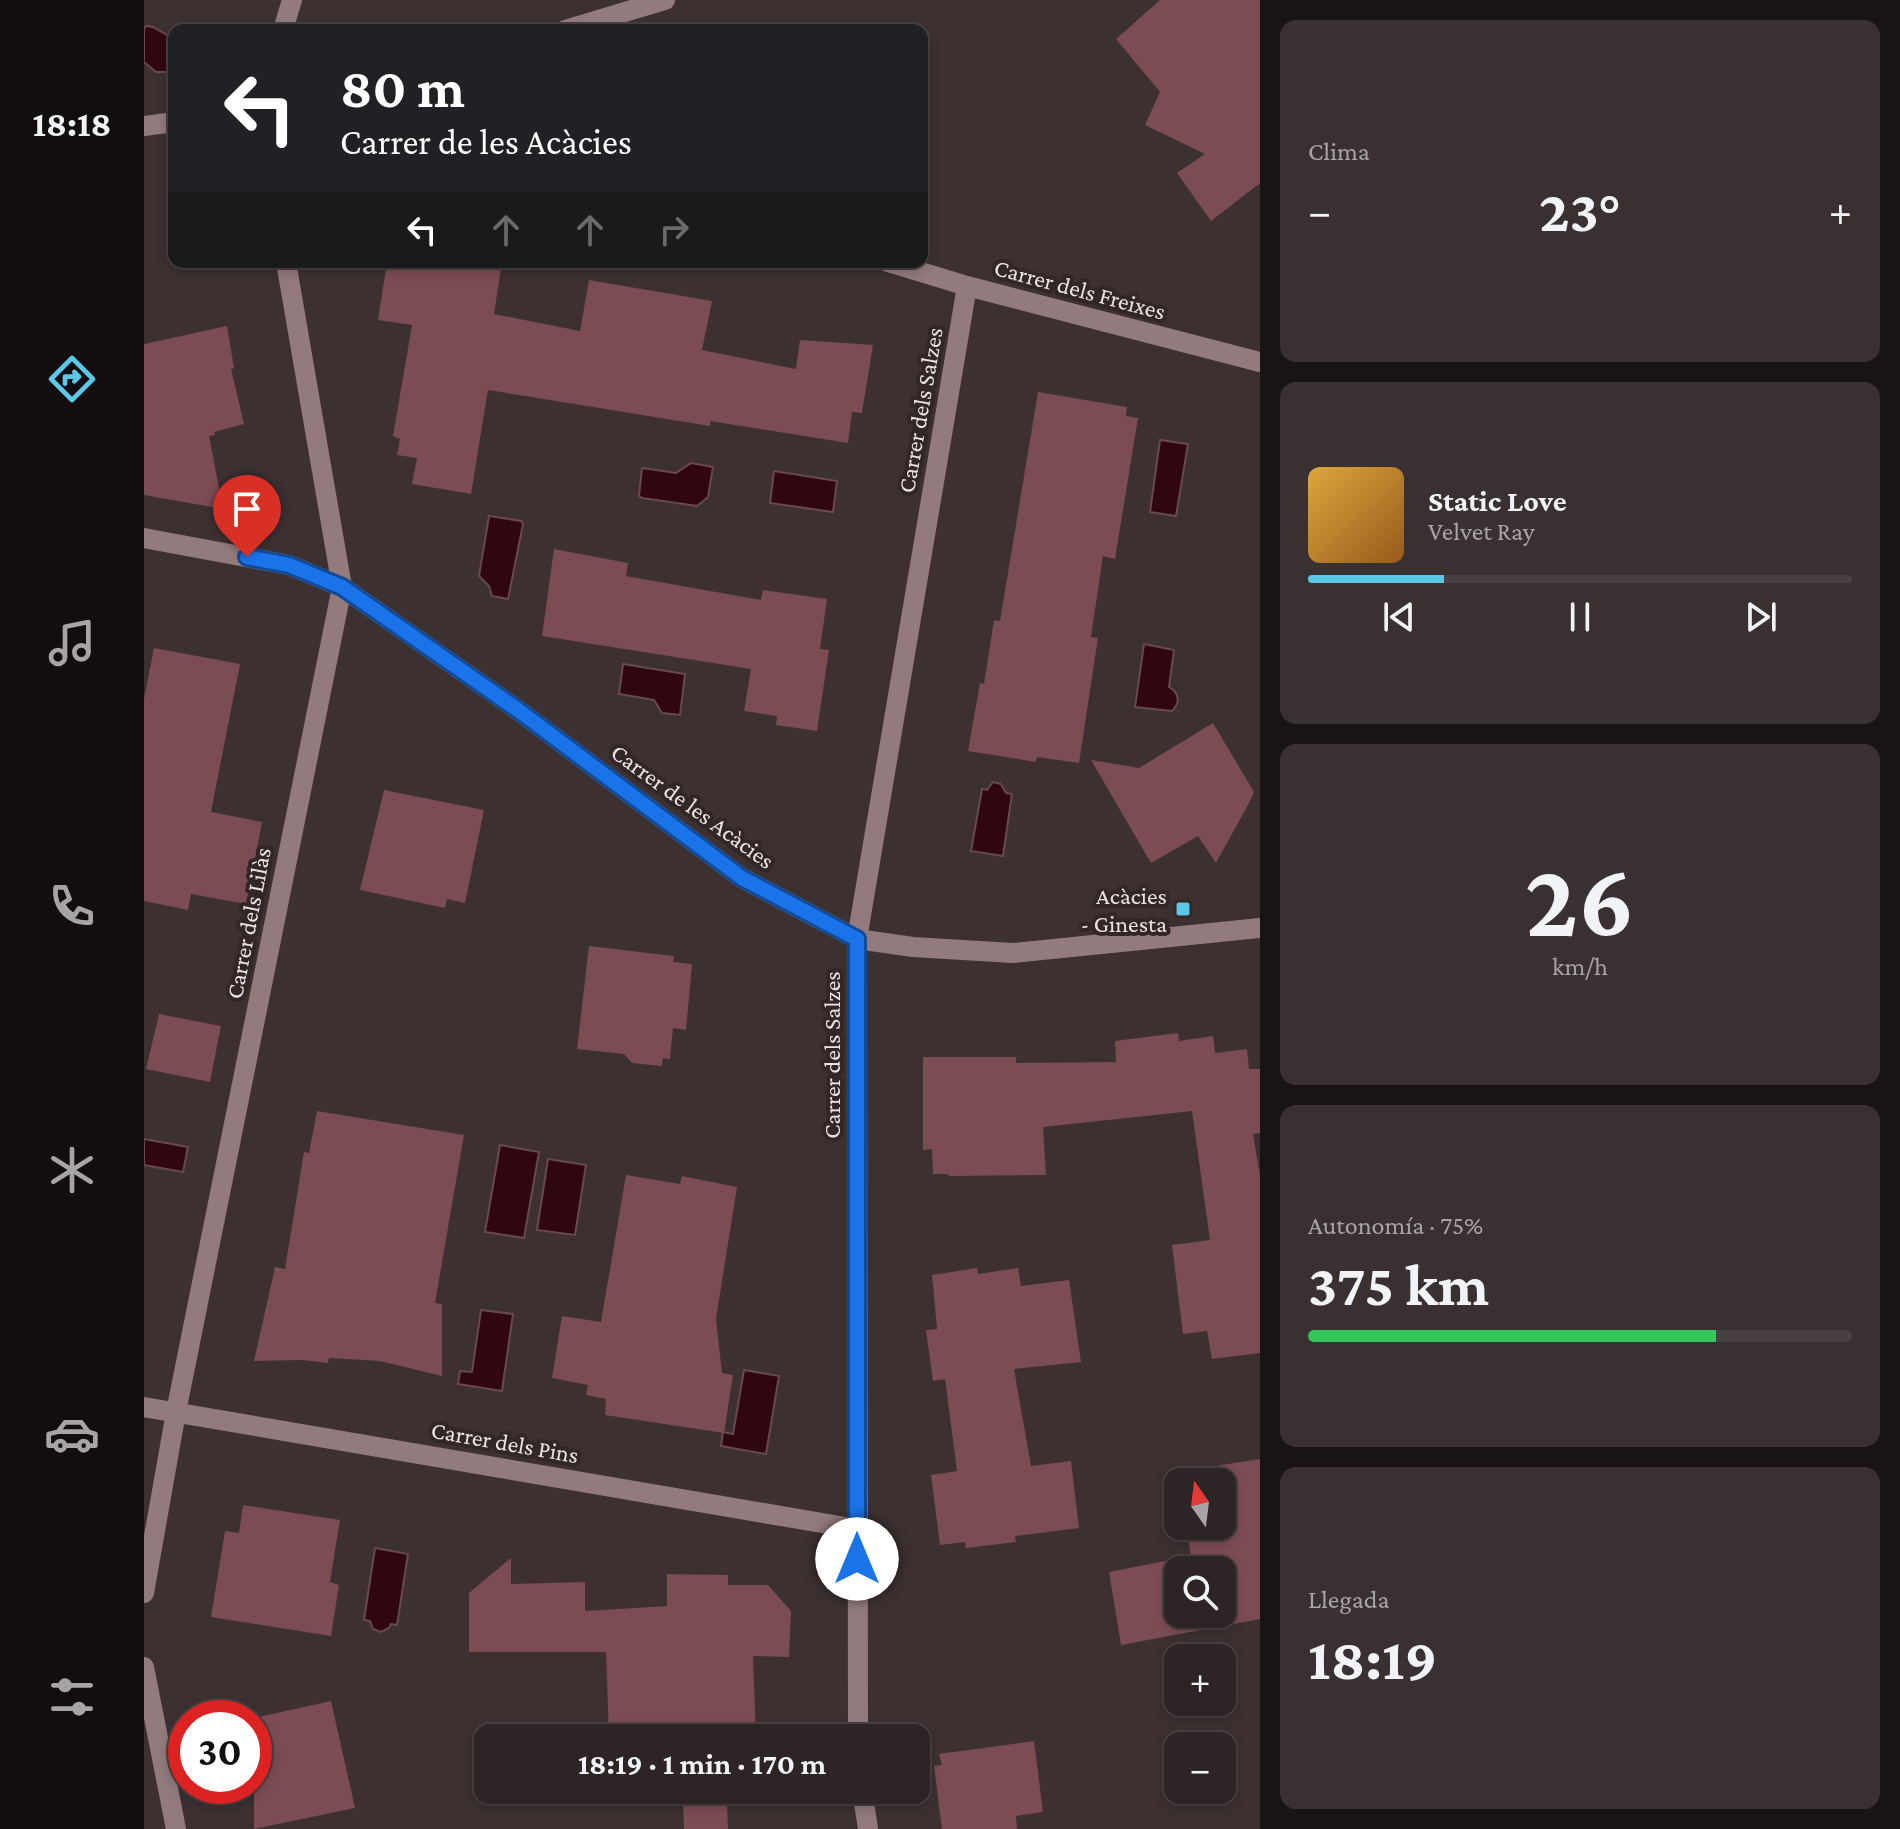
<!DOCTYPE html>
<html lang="es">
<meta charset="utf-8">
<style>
:root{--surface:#2d2425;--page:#393032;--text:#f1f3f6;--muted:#a7a4a7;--line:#484142;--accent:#5bc8e7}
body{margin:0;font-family:"Crimson Pro",serif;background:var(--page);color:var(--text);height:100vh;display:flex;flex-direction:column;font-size:30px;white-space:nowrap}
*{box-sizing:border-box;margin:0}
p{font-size:26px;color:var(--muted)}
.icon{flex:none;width:44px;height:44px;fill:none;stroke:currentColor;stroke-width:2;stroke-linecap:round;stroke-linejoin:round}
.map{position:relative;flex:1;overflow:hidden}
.details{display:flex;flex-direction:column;gap:20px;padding:20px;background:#191414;width:640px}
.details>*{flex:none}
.hud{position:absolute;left:24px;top:24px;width:760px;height:244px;border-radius:16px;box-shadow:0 4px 12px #0003,0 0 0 2px var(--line);background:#202124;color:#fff;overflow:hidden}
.needle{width:52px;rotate:346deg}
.buttons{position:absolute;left:1020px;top:1468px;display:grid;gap:16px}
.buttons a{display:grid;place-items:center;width:72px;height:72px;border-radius:16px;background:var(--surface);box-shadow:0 4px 12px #0003,0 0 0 2px var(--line);font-size:40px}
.speed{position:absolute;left:24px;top:1700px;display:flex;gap:16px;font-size:40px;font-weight:700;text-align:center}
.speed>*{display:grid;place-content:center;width:104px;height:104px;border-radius:50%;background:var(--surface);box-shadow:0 4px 12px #0003,0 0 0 2px var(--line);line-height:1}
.speed .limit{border:12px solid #d22;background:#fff;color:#111}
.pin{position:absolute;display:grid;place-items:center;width:68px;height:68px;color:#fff;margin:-82px -34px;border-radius:50% 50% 50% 0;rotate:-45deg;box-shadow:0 0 8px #0007}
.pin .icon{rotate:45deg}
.me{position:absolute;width:88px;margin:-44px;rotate:0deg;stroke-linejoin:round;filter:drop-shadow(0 0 6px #0008)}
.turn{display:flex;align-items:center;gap:28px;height:168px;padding:0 40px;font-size:36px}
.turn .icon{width:104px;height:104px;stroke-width:2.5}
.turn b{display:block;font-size:56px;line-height:68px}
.lanes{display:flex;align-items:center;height:76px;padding:0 40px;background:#0003;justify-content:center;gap:40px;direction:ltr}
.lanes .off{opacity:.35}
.big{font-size:60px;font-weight:700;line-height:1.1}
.details .widget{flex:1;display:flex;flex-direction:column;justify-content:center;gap:12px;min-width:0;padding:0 28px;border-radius:16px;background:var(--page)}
.details .dial{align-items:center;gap:0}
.dial b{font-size:104px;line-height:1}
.song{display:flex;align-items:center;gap:24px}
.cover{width:96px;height:96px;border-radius:12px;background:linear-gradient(135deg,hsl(40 70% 55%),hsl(30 70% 35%))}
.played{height:8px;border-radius:4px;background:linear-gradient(90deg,var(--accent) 25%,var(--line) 25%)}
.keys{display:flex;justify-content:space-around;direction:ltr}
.heat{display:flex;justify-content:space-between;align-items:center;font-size:44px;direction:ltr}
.charge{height:12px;border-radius:6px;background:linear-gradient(90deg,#34c759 75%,var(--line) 0)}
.trip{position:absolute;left:330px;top:1724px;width:456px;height:80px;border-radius:16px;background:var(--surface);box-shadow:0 4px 12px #0003,0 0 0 2px var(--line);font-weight:700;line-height:80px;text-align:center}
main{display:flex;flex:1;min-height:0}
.tab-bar{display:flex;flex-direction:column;width:144px;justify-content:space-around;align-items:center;background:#120e0f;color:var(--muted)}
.tab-bar .icon{width:56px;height:56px}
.tab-bar .current{color:var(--accent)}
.tab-bar b{font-size:36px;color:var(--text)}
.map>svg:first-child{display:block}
.water{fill:#300711;stroke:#684950;stroke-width:2}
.building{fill:#7c4c53;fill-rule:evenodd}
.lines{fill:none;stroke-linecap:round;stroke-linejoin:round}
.minor{stroke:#927a7d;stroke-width:20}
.route-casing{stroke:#114b97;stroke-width:20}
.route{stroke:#1a73e8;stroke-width:14}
.poi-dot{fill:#5bc8e7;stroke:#322627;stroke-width:3}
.labels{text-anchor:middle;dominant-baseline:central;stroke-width:8;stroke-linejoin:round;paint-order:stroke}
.street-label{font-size:24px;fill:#eae2e2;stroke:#322627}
.poi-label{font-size:24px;fill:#eae2e2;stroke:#322627;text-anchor:end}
</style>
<main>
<nav class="tab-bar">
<b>18:18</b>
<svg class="icon current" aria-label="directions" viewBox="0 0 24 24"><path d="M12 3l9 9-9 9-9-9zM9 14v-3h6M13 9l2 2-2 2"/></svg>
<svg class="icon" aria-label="music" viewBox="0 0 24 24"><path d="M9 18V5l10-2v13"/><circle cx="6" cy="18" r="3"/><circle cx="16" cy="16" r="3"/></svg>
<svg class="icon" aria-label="phone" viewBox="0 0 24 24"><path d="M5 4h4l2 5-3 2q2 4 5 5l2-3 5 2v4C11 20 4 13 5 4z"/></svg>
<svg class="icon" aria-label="climate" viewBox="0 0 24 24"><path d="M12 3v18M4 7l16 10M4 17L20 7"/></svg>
<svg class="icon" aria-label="car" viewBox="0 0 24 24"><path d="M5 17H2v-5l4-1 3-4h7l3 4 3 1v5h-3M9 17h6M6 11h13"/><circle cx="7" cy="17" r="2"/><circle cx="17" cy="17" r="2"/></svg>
<svg class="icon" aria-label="filters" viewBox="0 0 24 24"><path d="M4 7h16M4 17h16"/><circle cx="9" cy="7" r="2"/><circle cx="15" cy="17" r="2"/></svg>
</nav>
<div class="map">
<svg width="1116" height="1829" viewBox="0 0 1116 1829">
<rect width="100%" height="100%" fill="#3c3031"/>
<path class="water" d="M 3,26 L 9,27 L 30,39 L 30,72 L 12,72 L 0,62 L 0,28 Z
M 1016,440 L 1044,444 L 1032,516 L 1006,512 Z
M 547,463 L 569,467 L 564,497 L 553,506 L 498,498 L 495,496 L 498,468 L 532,473 Z
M 630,471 L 693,481 L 689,512 L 626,503 Z
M 345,516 L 377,521 L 379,524 L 364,599 L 348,596 L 345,586 L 335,576 Z
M 1000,644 L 1030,650 L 1025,687 C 1035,693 1037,702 1028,711 L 991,707 Z
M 479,664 L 541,674 L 536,715 L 518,713 L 510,700 L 475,694 Z
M 849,782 L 857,784 L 862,793 L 868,794 L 859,856 L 827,851 L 838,789 L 843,790 Z
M 0,1139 L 44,1147 L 39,1172 L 0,1165 Z
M 356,1145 L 395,1152 L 380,1238 L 341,1232 Z
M 404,1159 L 442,1165 L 431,1235 L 393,1230 Z
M 337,1310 L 369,1314 L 358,1391 L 314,1384 L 316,1371 L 328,1372 Z
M 600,1370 L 635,1376 L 622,1454 L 577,1446 L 579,1432 L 589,1434 Z
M 231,1548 L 264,1554 L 253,1625 L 247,1624 L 245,1628 L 237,1632 L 229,1629 L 226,1621 L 220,1620 Z"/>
<path class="building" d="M 1016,0 L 1116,0 L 1116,183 L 1067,221 L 1033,173 L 1061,154 L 1001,125 L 1016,92 L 972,39 Z
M 243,262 L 358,262 L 350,314 L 436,331 L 445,280 L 568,301 L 558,350 L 652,369 L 656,340 L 729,345 L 718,413 L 708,412 L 704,443 L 566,421 L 566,426 L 344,390 L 327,494 L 268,484 L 273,458 L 253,455 L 256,439 L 249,436 L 268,325 L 234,320 Z
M 83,326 L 90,368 L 87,369 L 100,424 L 70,432 L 71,435 L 65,436 L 79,509 L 0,495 L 0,344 Z
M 894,392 L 983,407 L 982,416 L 994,418 L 971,559 L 959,556 L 947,637 L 954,638 L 935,763 L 893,757 L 892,762 L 824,751 L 836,683 L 840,684 L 850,620 L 856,621 Z
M 410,549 L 484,563 L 482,576 L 617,600 L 619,590 L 683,599 L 676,649 L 685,650 L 673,731 L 632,725 L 633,716 L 600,711 L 607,669 L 398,636 Z
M 10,648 L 96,664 L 67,812 L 118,822 L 102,904 L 47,894 L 44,910 L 0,901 L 0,699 Z
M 1069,723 L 1110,792 L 1105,803 L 1072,863 L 1054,836 L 1007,863 L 947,760 L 995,768 Z
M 240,790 L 340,810 L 321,903 L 303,899 L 301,908 L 216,890 Z
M 445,946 L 530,956 L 529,962 L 548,964 L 542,1030 L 529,1028 L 526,1059 L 519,1058 L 518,1066 L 488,1063 L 480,1054 L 433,1049 Z
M 15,1014 L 77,1026 L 66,1082 L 2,1069 Z
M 1034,1033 L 1035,1041 L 1069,1036 L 1071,1053 L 1103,1049 L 1105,1069 L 1116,1069 L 1116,1133 L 1109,1134 L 1116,1176 L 1116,1353 L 1068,1359 L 1063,1331 L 1039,1334 L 1028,1245 L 1066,1240 L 1048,1111 L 899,1127 L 902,1175 L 805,1176 L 804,1174 L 789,1174 L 788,1149 L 779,1150 L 779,1057 L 872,1057 L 872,1063 L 972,1062 L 971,1041 Z
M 173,1111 L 320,1135 L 291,1303 L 298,1304 L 298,1376 L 236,1361 L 185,1358 L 184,1363 L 158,1360 L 110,1361 L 131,1267 L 141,1269 L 160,1152 L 165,1153 Z
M 482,1175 L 536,1184 L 538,1176 L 593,1187 L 572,1319 L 578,1373 L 589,1375 L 580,1433 L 461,1415 L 462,1399 L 442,1395 L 444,1385 L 408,1378 L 418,1316 L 457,1322 Z
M 833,1268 L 834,1274 L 874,1268 L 877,1286 L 925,1280 L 937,1362 L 870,1369 L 887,1466 L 927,1461 L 935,1528 L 871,1536 L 872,1542 L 822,1548 L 821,1542 L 796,1545 L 787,1475 L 813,1471 L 801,1379 L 789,1381 L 782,1330 L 793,1329 L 788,1275 Z
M 1116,1459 L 1116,1619 L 977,1645 L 965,1572 L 1047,1556 L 1042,1526 L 1078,1526 L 1078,1482 L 1035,1482 L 1033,1472 ZM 1034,1570 L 1078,1570 L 1078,1614 L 1034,1614 Z
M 99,1505 L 196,1520 L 186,1582 L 195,1585 L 187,1636 L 67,1617 L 81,1531 L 95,1533 Z
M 367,1558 L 367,1584 L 441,1582 L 441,1611 L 523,1606 L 523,1574 L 584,1575 L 584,1585 L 624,1585 L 647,1611 L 645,1657 L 609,1656 L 612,1738 L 465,1738 L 462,1652 L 325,1652 L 325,1593 Z
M 187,1701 L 211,1808 L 110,1829 L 110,1718 Z
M 890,1741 L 899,1812 L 872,1816 L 873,1829 L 798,1829 L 790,1766 L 798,1765 L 795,1754 Z
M 526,1790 L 613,1790 L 614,1799 L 583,1803 L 584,1829 L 540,1829 L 539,1804 L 526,1804 Z"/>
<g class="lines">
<path class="minor" d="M 139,30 L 148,0
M 421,30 L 521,0
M 0,126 L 30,122
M 744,262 L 823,286 L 1116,362
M 0,538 L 145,565 L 198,587 L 374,710 L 598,878 L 713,939 L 769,947 L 869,953 L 1116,928
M 0,1407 L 713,1529
M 0,1593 L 32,1412 L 198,587 L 142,262
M 0,1667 L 32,1829
M 714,1738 L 713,939 L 823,286
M 718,1790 L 724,1829"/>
</g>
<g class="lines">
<defs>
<path id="route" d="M 103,557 L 145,565 L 198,587 L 374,710 L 598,878 L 713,939 L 713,1559"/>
</defs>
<use href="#route" class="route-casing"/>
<use href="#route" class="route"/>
</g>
<rect class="poi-dot" x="1031" y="901" width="16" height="16" rx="4"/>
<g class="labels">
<g class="street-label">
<text transform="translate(936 289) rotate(15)">Carrer dels Freixes</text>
<text transform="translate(776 410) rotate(-80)">Carrer dels Salzes</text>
<text transform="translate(549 806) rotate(36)">Carrer de les Acàcies</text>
<text transform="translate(104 923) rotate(-79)">Carrer dels Lilàs</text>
<text transform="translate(687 1055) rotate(-90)">Carrer dels Salzes</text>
<text transform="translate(361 1442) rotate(10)">Carrer dels Pins</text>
</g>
<g class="poi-label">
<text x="1023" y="895">Acàcies<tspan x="1023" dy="28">- Ginesta</tspan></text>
</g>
</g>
</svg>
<div class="buttons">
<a><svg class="needle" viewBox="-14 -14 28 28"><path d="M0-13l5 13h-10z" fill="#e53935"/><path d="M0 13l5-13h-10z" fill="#a7a4a7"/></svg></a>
<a><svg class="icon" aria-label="search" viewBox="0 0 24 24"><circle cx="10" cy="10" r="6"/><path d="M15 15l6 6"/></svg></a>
<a>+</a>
<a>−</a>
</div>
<div class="speed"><div class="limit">30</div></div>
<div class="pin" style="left:103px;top:557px;background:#d93025"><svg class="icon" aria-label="arrive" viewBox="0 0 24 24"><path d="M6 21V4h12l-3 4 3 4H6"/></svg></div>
<svg class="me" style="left:713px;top:1559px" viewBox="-20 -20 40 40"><circle r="19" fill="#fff"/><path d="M0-13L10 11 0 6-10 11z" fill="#1a73e8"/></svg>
<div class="trip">18:19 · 1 min · 170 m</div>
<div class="hud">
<div class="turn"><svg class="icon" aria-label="left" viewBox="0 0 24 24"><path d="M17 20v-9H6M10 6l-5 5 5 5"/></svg><div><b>80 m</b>Carrer de les Acàcies</div></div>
<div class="lanes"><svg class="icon" aria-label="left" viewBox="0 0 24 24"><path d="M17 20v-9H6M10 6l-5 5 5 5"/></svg><svg class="icon off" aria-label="ahead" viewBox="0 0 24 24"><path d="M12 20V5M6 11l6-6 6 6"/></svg><svg class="icon off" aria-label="ahead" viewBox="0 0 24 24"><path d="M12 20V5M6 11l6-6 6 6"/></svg><svg class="icon off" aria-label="right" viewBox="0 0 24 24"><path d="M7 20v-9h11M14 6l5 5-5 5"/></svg></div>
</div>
</div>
<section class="details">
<div class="widget"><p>Clima</p>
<div class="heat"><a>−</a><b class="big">23°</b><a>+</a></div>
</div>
<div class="widget">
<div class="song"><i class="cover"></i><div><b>Static Love</b><p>Velvet Ray</p></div></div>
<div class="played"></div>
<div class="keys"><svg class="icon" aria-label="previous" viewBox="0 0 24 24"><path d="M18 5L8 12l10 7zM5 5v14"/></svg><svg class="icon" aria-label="pause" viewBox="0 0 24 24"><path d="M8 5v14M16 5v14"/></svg><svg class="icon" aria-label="next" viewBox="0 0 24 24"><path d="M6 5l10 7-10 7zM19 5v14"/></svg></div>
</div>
<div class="widget dial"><b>26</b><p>km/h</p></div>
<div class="widget"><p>Autonomía · 75%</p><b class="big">375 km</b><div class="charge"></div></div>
<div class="widget"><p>Llegada</p><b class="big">18:19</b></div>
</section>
</main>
